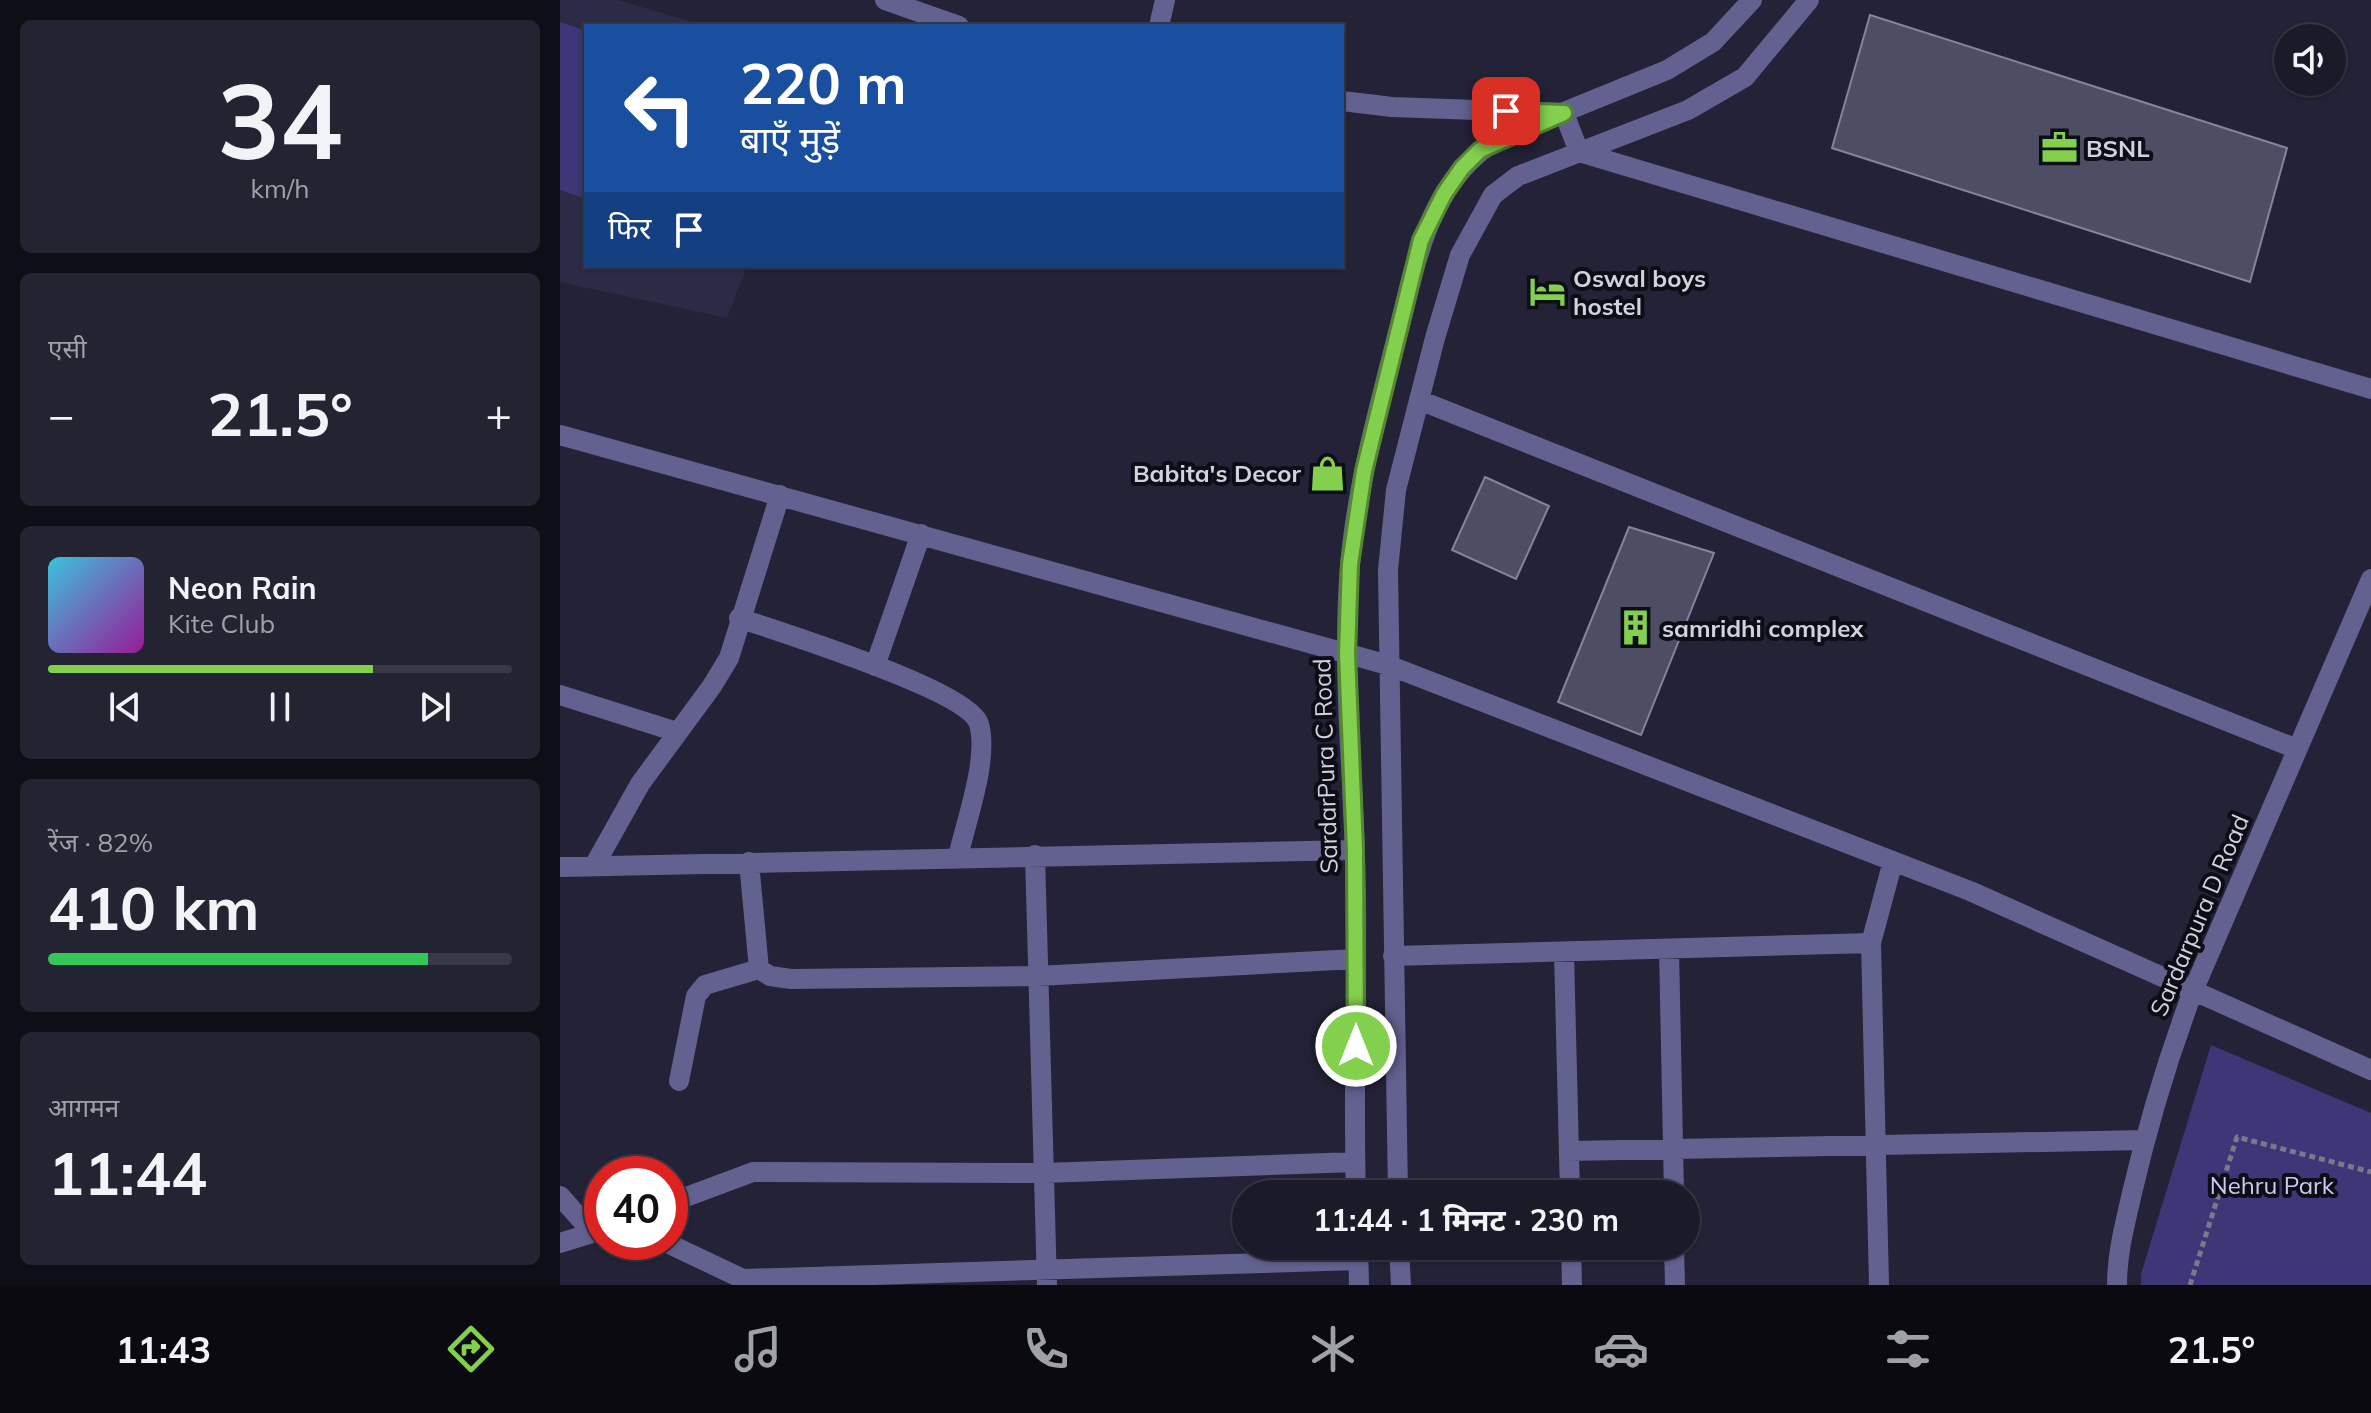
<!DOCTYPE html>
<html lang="hi">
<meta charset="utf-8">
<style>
:root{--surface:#1a1a29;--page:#232331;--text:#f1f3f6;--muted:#9fa1a8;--line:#383846;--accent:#83d04e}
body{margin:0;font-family:Mulish,"Noto Sans Devanagari",sans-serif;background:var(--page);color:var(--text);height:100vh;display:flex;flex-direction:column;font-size:30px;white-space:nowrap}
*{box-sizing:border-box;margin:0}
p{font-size:26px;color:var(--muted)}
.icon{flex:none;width:44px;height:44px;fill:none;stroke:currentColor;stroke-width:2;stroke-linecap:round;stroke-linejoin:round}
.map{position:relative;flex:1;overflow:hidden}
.side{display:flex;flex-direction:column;gap:20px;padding:20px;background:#0e0e17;width:560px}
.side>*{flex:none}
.guide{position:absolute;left:24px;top:24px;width:760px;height:244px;border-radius:0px;box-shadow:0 2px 6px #0004,0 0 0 2px var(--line);background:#1a4fa0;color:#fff;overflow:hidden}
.buttons{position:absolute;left:1714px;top:24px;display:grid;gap:16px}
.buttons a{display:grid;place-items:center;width:72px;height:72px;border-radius:50%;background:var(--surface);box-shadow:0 2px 6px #0004,0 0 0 2px var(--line);font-size:40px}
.speed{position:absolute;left:24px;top:1156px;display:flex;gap:16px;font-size:40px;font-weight:700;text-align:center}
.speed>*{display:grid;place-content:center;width:104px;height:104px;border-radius:50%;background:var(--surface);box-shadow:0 2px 6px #0004,0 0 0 2px var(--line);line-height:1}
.speed .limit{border:12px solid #d22;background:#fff;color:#111}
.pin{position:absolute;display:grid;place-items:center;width:68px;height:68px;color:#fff;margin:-34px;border-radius:16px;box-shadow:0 4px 12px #0006}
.me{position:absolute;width:88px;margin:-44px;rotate:0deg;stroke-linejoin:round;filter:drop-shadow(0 0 6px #0008)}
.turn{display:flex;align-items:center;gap:28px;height:168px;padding:0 24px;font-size:36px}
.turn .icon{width:104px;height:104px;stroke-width:2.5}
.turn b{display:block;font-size:56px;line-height:68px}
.then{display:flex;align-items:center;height:76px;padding:0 24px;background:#0003;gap:16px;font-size:30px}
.big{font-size:60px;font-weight:700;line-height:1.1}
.side .widget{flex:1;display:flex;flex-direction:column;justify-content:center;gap:12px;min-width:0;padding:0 28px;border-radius:12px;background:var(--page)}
.side .dial{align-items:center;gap:0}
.dial b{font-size:104px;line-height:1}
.song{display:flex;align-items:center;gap:24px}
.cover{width:96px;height:96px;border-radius:12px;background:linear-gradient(135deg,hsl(190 70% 55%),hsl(300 70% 35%))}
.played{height:8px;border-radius:4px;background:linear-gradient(90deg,var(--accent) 70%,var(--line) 70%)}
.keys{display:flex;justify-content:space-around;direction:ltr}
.heat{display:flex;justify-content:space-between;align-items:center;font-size:44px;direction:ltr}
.charge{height:12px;border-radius:6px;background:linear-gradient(90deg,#34c759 82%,var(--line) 0)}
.trip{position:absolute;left:672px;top:1180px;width:468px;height:80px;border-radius:40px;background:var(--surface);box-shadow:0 2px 6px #0004,0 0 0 2px var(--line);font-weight:700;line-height:80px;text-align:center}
.menu{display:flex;height:128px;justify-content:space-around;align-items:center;background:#0a0a10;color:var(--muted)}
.menu .icon{width:56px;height:56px}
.menu .current{color:var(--accent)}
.menu b{font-size:36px;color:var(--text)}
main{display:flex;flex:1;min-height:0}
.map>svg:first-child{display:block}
.built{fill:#2c2b46}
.green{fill:#3d3777}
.building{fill:#4d4d64;stroke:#84849e;stroke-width:2}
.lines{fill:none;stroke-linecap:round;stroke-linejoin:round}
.path{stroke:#79798a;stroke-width:5;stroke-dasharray:6 4;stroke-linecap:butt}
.minor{stroke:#626190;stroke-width:20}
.route-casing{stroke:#558733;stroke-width:20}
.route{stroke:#83d04e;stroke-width:14}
.labels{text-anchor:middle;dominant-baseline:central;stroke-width:8;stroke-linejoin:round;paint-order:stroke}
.poi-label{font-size:24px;font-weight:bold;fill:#d1d1df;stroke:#0d0d16;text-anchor:start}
.street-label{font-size:24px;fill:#d1d1df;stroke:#0d0d16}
.park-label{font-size:24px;fill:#c9caf1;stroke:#0d0d16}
</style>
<main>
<section class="side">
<div class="widget dial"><b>34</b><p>km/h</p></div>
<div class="widget"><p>एसी</p>
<div class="heat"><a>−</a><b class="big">21.5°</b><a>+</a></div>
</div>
<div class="widget">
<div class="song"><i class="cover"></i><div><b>Neon Rain</b><p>Kite Club</p></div></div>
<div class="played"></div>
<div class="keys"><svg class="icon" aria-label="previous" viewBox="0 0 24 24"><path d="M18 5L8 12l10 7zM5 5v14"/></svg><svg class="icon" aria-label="pause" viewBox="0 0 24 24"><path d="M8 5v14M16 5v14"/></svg><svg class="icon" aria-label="next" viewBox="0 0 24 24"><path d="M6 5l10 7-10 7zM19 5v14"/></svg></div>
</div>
<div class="widget"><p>रेंज · 82%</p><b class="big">410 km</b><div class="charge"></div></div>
<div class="widget"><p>आगमन</p><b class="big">11:44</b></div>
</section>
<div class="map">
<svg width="1811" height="1285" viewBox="0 0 1811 1285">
<rect width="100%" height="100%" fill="#232237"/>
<path class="built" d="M 0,0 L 58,0 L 146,26 L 26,26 L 26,266 L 187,266 L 167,318 L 0,282 Z"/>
<path class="green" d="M 0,22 L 26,31 L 26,199 L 0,190 Z
M 1651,1045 L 1811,1113 L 1811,1285 L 1581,1285 L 1581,1274 Z"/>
<path class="building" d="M 1310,15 L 1727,148 L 1690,282 L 1272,148 Z
M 925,477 L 989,506 L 956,579 L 892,550 Z
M 1069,527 L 1154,553 L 1081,735 L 998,702 Z"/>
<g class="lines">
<path class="path" d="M 1630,1285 L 1677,1137 L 1811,1172"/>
<path class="minor" d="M 325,0 L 399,26
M 599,26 L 605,0
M 782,101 L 832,107 L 1004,113 L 1019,152 L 1811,389
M 859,400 L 1737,749
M 0,435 L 828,665 L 1410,891 L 1811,1070
M 179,618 C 219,632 408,690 419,724 C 429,759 406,821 398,857
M 315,666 L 361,534
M 0,695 L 117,732
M 475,855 L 487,1285
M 189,862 L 199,969 L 210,976 L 231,979 L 478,976 L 796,959
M 34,866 L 80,784 L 152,686 L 169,658 L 220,495
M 0,867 L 795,850
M 1109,949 L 1114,1194
M 1004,952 L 1010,1194
M 833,956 L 1311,943
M 119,1081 L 136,996 L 145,985 L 199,969
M 1009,1151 L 1584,1140
M 796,1194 C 793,1095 797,996 796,898 C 795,787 781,676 790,565 C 797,485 819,407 839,329 C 857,257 871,178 940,138 L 1107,70 L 1153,42 L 1192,0
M 838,1194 L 828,570 L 836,490 L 875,338 L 900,255 L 933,195 L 958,176 L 1128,110 L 1185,77 L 1249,0
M 0,1196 L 33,1233
M 110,1203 L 193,1172 L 484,1173 L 795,1162
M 105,1242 L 183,1279 L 799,1260
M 0,1243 L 42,1230
M 798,1246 L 799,1285
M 839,1246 L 841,1285
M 1011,1246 L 1012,1285
M 1114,1246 L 1115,1285
M 1319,1285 L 1311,943 L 1333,861
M 1557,1285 C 1557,1253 1565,1224 1572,1193 C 1588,1124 1608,1058 1633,991 L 1811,579"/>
</g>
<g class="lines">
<defs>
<path id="route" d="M 796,1046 L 795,850 L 787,654 L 790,564 L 804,471 L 861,240 L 884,194 L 902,168 L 920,150 L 1004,113 L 946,111"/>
</defs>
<use href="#route" class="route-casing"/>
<use href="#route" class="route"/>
</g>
<defs>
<symbol id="office-bare" viewBox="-9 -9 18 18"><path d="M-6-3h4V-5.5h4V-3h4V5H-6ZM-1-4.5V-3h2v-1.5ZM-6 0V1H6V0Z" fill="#83d04e" stroke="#0d0d16" stroke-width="2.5" paint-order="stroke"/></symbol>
<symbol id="hotel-bare" viewBox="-9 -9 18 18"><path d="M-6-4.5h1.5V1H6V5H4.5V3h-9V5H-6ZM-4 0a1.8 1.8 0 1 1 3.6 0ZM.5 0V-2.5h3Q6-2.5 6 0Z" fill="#83d04e" stroke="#0d0d16" stroke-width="2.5" paint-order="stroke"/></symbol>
<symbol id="shop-bare" viewBox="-9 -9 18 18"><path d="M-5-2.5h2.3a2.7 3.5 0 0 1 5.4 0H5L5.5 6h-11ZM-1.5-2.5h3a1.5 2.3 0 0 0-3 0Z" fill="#83d04e" stroke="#0d0d16" stroke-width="2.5" paint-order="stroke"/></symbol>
<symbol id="building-bare" viewBox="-9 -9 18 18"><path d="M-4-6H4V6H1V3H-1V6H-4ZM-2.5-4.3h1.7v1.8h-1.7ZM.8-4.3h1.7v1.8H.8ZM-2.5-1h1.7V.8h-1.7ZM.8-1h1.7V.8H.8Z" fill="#83d04e" stroke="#0d0d16" stroke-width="2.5" paint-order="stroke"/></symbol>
</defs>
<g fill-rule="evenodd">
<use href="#office-bare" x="1474" y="122" width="51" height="51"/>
<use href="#hotel-bare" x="962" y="266" width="51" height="51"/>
<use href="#shop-bare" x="742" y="448" width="51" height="51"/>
<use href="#building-bare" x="1050" y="602" width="51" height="51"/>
</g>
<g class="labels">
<g class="poi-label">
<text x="1526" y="148">BSNL</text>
<text x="1013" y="278">Oswal boys<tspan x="1013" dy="28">hostel</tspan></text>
<text x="741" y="473" text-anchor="end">Babita's Decor</text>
<text x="1102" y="628">samridhi complex</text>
</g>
<g class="street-label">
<text transform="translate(765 766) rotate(-92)">SardarPura C Road</text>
<text transform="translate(1639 915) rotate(-67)">Sardarpura D Road</text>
</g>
<g class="park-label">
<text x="1712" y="1185">Nehru Park</text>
</g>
</g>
</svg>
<div class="buttons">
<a><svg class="icon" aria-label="sound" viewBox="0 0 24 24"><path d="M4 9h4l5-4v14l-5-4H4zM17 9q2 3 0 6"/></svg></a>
</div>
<div class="speed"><div class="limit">40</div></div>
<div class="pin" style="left:946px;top:111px;background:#d93025"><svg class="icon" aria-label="arrive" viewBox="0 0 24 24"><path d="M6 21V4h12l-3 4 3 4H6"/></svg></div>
<svg class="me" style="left:796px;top:1046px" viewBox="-20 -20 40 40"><circle r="17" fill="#83d04e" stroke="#fff" stroke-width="3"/><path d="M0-11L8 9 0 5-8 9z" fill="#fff"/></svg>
<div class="trip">11:44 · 1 मिनट · 230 m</div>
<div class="guide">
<div class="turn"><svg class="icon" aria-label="left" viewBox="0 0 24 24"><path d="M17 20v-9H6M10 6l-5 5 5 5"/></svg><div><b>220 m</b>बाएँ मुड़ें</div></div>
<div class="then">फिर<svg class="icon" aria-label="arrive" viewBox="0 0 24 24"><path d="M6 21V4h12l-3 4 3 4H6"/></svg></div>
</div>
</div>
</main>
<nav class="menu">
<b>11:43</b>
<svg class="icon current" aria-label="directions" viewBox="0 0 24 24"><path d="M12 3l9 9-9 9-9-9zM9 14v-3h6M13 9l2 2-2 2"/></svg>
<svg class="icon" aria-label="music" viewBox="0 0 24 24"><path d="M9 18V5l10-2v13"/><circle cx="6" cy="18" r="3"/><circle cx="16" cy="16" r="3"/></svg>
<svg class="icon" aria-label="phone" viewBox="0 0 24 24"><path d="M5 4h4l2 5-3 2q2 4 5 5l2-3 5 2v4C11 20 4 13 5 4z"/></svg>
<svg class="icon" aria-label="climate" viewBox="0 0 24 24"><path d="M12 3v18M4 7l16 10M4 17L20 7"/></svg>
<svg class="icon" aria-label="car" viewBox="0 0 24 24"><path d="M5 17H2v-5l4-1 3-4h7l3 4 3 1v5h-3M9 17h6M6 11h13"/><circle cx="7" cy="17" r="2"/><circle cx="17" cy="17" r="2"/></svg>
<svg class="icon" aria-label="filters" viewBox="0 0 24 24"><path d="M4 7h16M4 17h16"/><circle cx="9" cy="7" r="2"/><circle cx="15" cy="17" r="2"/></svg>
<b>21.5°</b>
</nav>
